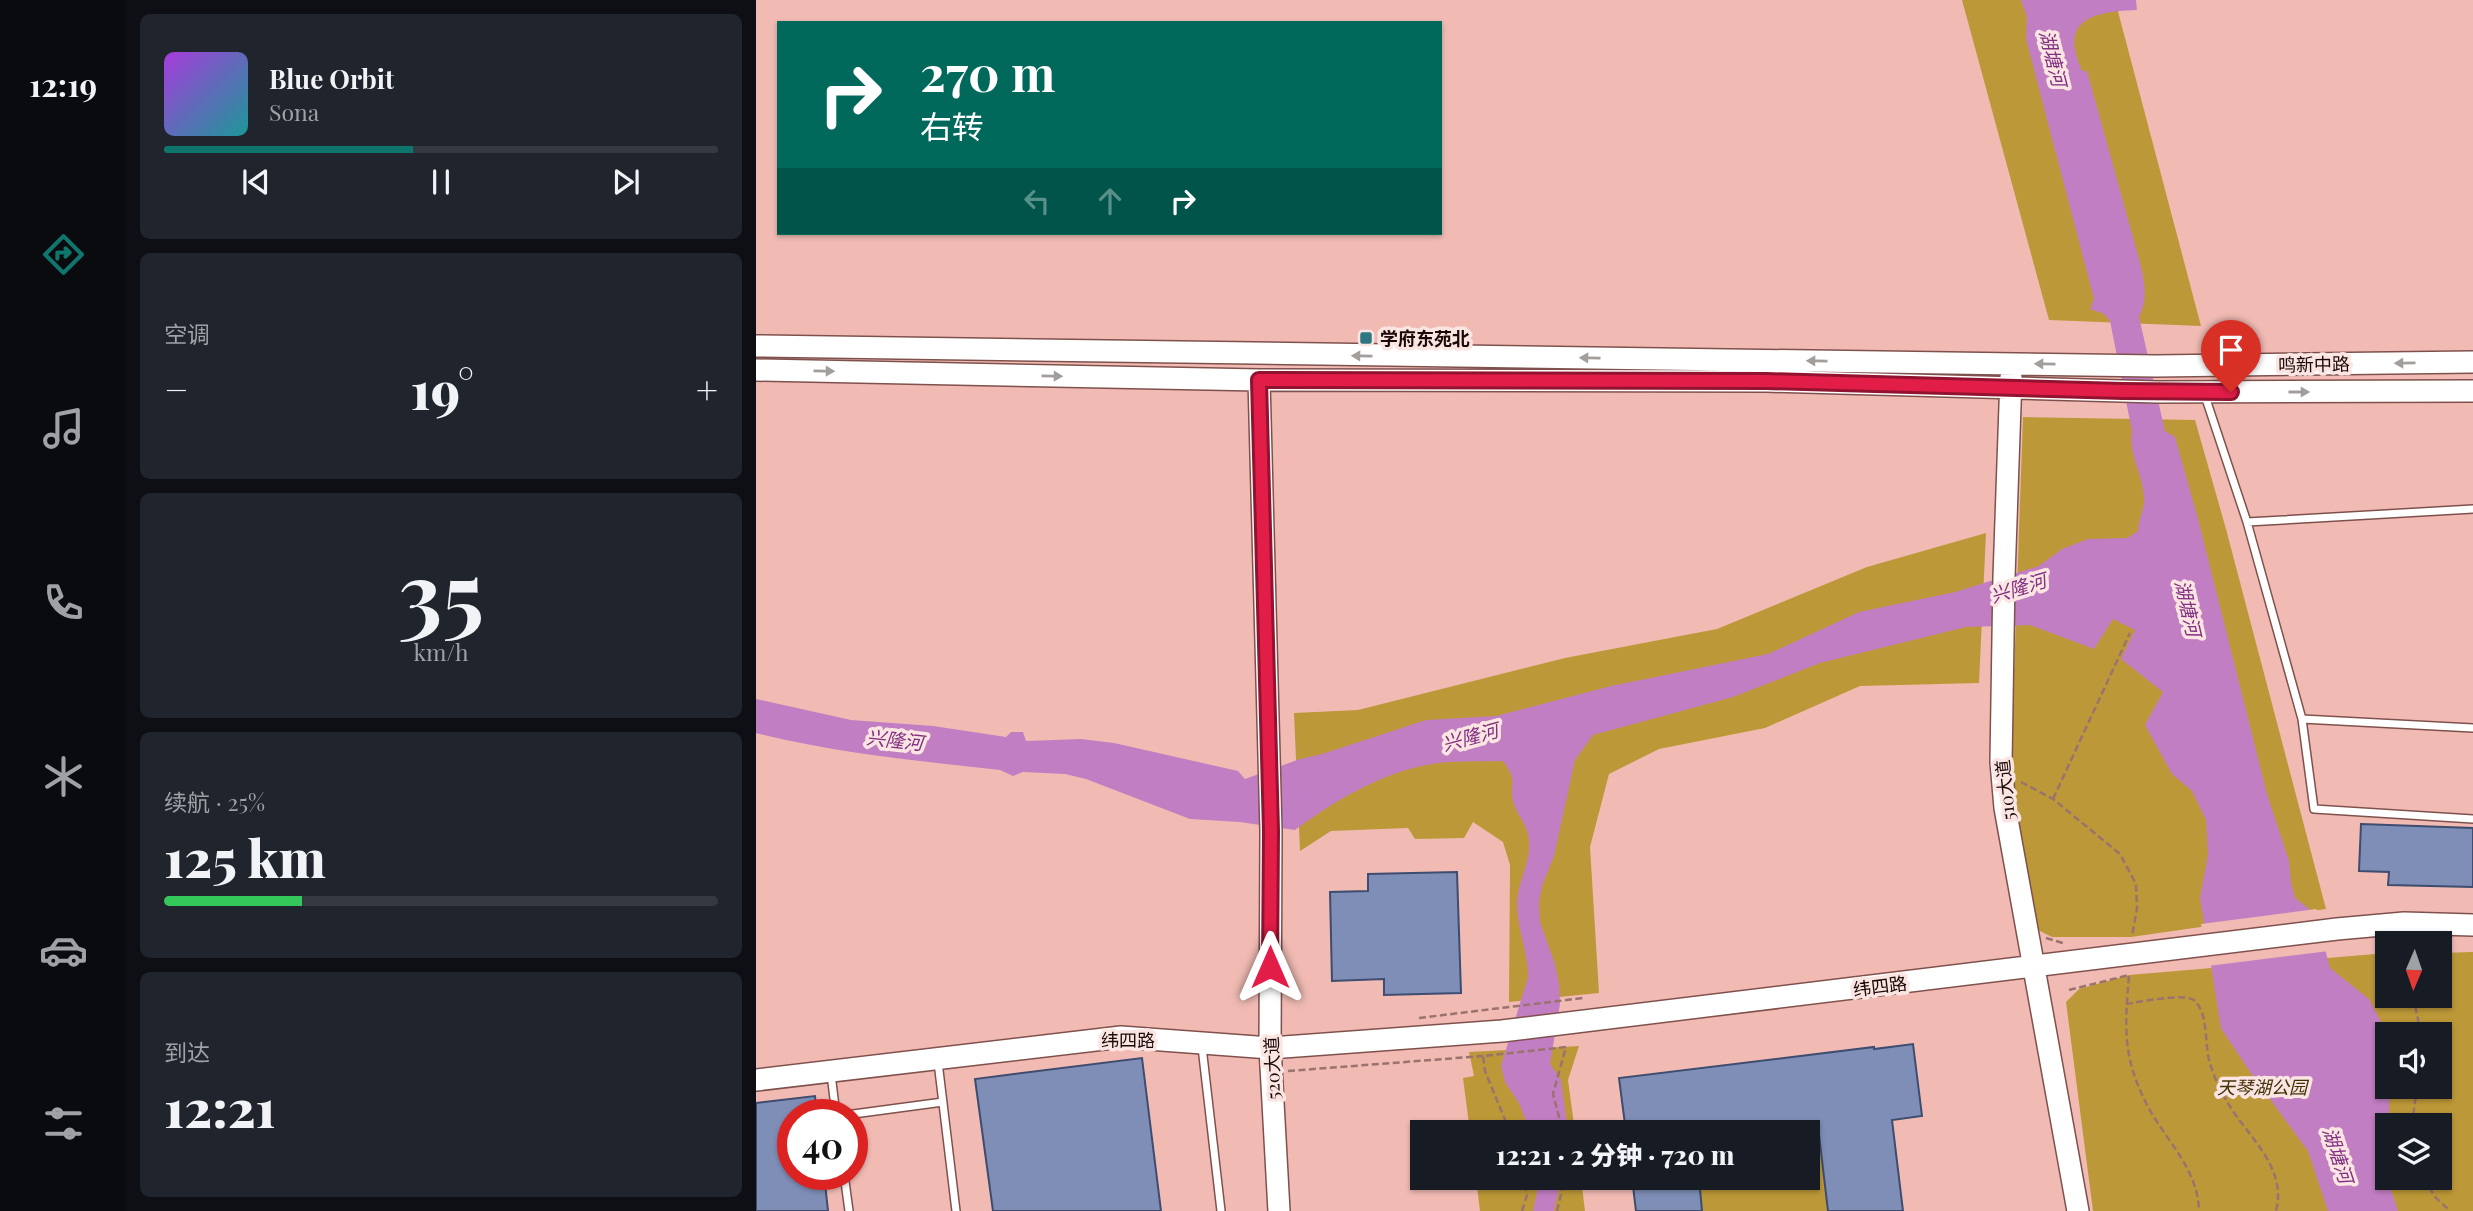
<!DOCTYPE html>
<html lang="zh">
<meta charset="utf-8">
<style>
:root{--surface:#171b24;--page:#20242c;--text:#f1f3f6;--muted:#9ea1a6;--line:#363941;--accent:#0f766e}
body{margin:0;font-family:"Playfair Display","Noto Sans SC",serif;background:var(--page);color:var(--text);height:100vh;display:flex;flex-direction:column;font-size:26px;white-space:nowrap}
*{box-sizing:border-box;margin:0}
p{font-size:23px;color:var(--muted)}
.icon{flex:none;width:38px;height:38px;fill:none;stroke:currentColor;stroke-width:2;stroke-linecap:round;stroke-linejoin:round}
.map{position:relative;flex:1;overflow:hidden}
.drawer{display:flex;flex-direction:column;gap:14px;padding:14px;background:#0d0f14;width:630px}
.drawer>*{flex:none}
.guide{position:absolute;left:21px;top:21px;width:665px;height:214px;border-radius:0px;box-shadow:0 2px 5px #0004;background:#00695c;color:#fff;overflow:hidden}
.needle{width:46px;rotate:182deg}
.controls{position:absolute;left:1619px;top:931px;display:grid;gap:14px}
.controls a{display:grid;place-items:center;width:77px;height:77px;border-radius:0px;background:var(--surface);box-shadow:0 2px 5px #0004;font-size:35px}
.speed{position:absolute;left:21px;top:1099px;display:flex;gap:14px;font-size:35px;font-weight:700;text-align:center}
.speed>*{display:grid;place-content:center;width:91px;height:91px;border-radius:50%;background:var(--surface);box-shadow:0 2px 5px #0004;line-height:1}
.speed .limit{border:10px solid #d22;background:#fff;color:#111}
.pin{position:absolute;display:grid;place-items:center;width:60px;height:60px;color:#fff;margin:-72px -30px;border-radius:50% 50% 50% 0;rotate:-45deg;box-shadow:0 0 7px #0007}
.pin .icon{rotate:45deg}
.me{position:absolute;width:77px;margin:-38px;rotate:0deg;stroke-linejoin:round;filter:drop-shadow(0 0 5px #0008)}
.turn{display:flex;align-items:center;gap:24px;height:147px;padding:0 28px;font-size:32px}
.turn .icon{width:91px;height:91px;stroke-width:2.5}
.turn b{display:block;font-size:49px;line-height:60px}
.lanes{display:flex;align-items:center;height:66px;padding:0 28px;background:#0003;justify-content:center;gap:35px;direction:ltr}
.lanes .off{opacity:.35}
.big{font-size:52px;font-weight:800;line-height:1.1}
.drawer .tile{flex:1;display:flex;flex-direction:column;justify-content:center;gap:10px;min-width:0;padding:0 24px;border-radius:10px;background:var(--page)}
.drawer .dial{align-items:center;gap:0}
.dial b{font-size:91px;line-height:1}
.song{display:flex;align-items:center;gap:21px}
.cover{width:84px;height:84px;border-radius:10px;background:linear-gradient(135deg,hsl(280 70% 55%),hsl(180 70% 35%))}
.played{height:7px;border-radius:4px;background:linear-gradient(90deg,var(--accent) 45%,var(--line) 45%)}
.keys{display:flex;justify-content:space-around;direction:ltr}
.heat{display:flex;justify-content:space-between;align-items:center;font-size:38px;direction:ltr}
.charge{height:10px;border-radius:5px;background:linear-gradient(90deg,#34c759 25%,var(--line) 0)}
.trip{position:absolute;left:654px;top:1120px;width:410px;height:70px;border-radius:0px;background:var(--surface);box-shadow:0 2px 5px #0004;font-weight:800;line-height:70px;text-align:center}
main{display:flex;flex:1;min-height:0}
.tabs{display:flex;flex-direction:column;width:126px;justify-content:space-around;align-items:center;background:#090b0e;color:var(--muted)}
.tabs .icon{width:49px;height:49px}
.tabs .current{color:var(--accent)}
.tabs b{font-size:32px;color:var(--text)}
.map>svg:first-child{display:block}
.green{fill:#bd9838;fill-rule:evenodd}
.water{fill:#c27ec2}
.pier{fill:#f1bbb4}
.building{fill:#7e8eb6;stroke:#3e4c6f;stroke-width:2}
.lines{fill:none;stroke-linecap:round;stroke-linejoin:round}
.lane-casing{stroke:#7f514c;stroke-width:10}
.secondary-casing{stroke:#7f514c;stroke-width:24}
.path{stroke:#9a736e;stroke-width:2.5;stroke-dasharray:7 3.5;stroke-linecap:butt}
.lane{stroke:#fff;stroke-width:7}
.secondary{stroke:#fff;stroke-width:21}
.oneway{fill:#a39d9c}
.route-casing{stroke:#92132f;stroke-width:18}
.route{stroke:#e11d48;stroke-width:12}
.poi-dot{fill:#2e7680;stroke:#fbe5e2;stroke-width:2.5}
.labels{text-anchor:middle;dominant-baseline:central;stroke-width:7;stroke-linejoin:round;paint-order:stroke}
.poi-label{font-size:18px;font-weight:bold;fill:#1a0907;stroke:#fbe5e2;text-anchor:start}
.street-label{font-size:18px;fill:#1a0907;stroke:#fbe5e2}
.park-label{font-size:18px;font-style:italic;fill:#413106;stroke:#fbe5e2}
.water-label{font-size:19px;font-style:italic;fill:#812f82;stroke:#fbe5e2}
</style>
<main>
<nav class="tabs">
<b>12:19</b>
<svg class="icon current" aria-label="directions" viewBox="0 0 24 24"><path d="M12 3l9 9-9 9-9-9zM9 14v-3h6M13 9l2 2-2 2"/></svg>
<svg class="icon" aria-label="music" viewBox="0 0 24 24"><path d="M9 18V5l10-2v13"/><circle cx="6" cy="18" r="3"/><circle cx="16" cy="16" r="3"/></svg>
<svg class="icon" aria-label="phone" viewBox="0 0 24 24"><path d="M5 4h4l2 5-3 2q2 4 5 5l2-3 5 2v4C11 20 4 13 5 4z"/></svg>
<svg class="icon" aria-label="climate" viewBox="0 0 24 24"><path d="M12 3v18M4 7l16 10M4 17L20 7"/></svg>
<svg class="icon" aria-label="car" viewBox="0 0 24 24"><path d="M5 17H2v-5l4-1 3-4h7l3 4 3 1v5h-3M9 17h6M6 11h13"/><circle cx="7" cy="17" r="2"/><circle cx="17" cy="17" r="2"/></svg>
<svg class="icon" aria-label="filters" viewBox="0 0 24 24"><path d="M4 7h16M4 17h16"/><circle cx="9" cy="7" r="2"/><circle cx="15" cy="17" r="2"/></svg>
</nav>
<section class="drawer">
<div class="tile">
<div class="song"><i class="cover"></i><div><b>Blue Orbit</b><p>Sona</p></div></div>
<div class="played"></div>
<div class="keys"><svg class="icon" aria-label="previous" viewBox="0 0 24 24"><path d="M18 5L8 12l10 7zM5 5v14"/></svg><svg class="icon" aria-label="pause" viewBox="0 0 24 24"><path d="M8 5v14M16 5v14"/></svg><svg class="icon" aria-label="next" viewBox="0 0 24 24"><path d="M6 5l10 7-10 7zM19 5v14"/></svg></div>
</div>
<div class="tile"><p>空调</p>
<div class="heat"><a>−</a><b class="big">19°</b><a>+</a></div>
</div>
<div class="tile dial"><b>35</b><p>km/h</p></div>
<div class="tile"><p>续航 · 25%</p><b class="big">125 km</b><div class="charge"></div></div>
<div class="tile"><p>到达</p><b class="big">12:21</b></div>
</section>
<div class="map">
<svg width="1717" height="1211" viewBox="0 0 1717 1211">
<rect width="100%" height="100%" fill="#f1bbb4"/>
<path class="green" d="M 1206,0 L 1359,0 L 1445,326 L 1293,320 Z
M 1267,417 L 1439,420 L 1470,529 L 1570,909 L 1375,937 L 1296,937 L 1282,930 L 1259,803 L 1255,759 Z
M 1230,533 L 1223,683 L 1104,686 L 1009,728 L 903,749 L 853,774 L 834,847 L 843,993 L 753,1002 L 754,865 L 747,842 L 717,822 L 708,838 L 659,839 L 652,828 L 575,831 L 544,851 L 538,713 L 602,710 L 809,658 L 961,629 L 1111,567 Z
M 1717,952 L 1717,1211 L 1337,1211 L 1310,1002 L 1323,989 L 1373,975 L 1631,953 L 1631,996 L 1684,996 L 1684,953 ZM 1631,1034 L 1684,1034 L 1684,1087 L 1631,1087 ZM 1631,1125 L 1684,1125 L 1684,1178 L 1631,1178 Z
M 823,1046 L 812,1080 L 819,1132 L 714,1132 L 707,1078 L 718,1076 L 713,1052 Z
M 1062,1126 L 1072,1211 L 946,1211 L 943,1178 L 1052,1178 L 1052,1132 L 1003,1132 Z
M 720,1178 L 825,1178 L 829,1211 L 724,1211 Z"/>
<path class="water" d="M 1265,0 L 1380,0 L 1381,10 C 1356,11 1312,13 1319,49 C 1320,56 1323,64 1326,71 L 1331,71 L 1383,259 C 1388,279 1393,298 1383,317 L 1409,431 L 1419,437 L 1442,519 L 1511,794 L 1533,861 L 1535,882 L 1539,898 L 1560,914 L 1574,968 L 1613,999 L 1631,1033 L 1631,1087 L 1634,1087 L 1631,1178 L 1634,1178 L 1634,1187 L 1642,1211 L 1572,1211 L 1552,1151 L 1492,1069 L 1465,1028 L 1444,898 L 1452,855 L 1450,820 L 1436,791 L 1416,774 L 1389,725 L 1407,692 L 1365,659 L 1379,630 L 1357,619 L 1338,649 L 1274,625 L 1210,627 L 1064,663 L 977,697 L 837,735 L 819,760 L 798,856 L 786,886 L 783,902 L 784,922 L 799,964 L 803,984 L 804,1004 L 794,1064 L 805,1080 L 812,1132 L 774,1132 L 763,1103 L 749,1082 L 745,1066 L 772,977 C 772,952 761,928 761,903 C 762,881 775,862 773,840 C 772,825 760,814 757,801 C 753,779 763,783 747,761 C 722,762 695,760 670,765 C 623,774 577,802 539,830 L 484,822 L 434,819 L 330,779 L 309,774 L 267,772 L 257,776 L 244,770 C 162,761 80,753 0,733 L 0,699 L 95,720 L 177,726 L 250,737 L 255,732 L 267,732 L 270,741 L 325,739 L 358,743 L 482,771 L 489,779 L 544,759 L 566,754 L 670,720 L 740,716 L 855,686 L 1012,654 L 1103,612 L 1199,592 L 1283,566 L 1306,549 L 1332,539 L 1371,538 L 1382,531 C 1382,520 1389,508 1388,498 C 1387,474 1372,455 1376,431 L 1354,321 L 1348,314 L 1334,309 L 1338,299 L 1270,39 L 1271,17 Z
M 784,1178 L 805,1178 L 798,1211 L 777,1211 Z"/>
<path class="pier" d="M 1560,909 L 1564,913 L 1573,951 L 1452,966 L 1445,924 Z"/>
<path class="building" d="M 1605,824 L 1717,828 L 1717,887 L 1632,885 L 1633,872 L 1603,871 Z
M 701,872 L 705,993 L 628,995 L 628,979 L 576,981 L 574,892 L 612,891 L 612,874 Z
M 1157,1044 L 1166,1116 L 1136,1120 L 1147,1211 L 1072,1211 L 1062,1126 L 1003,1132 L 870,1132 L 863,1078 L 1118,1047 L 1118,1049 Z
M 386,1058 L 405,1211 L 237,1211 L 219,1079 Z
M 59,1096 L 61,1115 L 37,1115 L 37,1174 L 68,1174 L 72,1211 L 0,1211 L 0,1103 Z
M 876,1178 L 943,1178 L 946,1211 L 880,1211 Z"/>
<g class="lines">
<defs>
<path id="lane" d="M 1449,396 L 1491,522 L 1546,719 L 1558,809 L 1717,819
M 1491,522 L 1717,509
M 1546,719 L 1717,728
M 446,1047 L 465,1211
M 182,1062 L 200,1211
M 75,1074 L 80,1115
M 90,1115 L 187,1102
M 88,1174 L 93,1211"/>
<path id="secondary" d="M 0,346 L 1400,366 L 1717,362
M 0,370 L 503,380 L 1010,381 L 1401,392 L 1717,391
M 1255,377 L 1248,577 L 1245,762 L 1249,808 L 1322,1211
M 503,380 L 515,831 L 514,1048 L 523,1211
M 0,1080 L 365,1037 L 514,1048 L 746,1031 L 1581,929 L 1648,923 L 1717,925"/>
</defs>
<use href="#lane" class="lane-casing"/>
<use href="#secondary" class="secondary-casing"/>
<path class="path" d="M 1265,782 L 1297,799 L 1364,854 L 1380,884 L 1381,909 L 1376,936
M 1297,799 L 1374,633
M 1290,938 L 1307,943
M 1313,990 L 1373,975 C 1369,1025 1366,1054 1389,1101 C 1407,1138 1442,1167 1443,1211
M 1657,996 L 1665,1034
M 1370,1004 C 1384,1002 1430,992 1439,1001 C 1453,1015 1448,1045 1454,1063 C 1457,1075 1463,1087 1469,1098 C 1488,1134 1532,1165 1520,1211
M 663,1018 L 827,998
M 532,1071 L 727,1056
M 1656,1125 L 1661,1087
M 754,1132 L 729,1071 L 727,1056 L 810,1047 L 797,1094 L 807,1132
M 1669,1178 L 1678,1196 L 1694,1211
M 766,1211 L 771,1195 L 766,1178
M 801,1211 L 809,1178"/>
<use href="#lane" class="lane"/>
<use href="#secondary" class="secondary"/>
</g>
<defs><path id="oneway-solid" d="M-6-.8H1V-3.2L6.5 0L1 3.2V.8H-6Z" transform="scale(1.75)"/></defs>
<g class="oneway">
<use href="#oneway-solid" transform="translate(606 356) rotate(-179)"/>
<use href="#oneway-solid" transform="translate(834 358) rotate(-179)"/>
<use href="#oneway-solid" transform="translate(1061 361) rotate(-179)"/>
<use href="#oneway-solid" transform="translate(1649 363) rotate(179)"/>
<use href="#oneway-solid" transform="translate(1289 364) rotate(-179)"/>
<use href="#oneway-solid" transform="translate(68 371) rotate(1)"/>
<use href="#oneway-solid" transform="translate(296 376) rotate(1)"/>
<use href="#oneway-solid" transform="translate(1543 392)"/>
</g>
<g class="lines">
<defs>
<path id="route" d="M 514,967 L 515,831 L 503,380 L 1010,381 L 1367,391 L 1475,392"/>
</defs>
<use href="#route" class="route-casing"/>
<use href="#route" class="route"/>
</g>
<rect class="poi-dot" x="603" y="331" width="14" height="14" rx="3.5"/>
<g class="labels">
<g class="poi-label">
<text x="624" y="338">学府东苑北</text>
</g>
<g class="street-label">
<text transform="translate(1558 364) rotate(-1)">鸣新中路</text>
<text transform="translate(1249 790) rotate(-96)">510大道</text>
<text transform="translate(1124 986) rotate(-7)">纬四路</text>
<text x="372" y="1040">纬四路</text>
<text transform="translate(516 1068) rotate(-92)">520大道</text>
</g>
<g class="park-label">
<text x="1506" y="1087">天琴湖公园</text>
</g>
<g class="water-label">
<text transform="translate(1298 58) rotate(76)">湖塘河</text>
<text transform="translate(1262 587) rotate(-17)">兴隆河</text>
<text transform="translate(1433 608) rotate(77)">湖塘河</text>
<text transform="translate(714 736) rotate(-15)">兴隆河</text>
<text transform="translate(139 739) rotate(6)">兴隆河</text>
<text transform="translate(1583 1155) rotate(72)">湖塘河</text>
</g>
</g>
</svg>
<div class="controls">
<a><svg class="needle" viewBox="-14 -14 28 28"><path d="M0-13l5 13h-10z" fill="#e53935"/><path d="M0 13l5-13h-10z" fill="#9ea1a6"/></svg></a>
<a><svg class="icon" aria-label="sound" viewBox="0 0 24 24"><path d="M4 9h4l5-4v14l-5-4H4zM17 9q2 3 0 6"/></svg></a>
<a><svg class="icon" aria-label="layers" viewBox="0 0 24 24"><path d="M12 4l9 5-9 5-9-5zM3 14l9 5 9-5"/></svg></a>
</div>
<div class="speed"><div class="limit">40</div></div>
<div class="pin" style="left:1475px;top:392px;background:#d93025"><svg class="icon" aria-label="arrive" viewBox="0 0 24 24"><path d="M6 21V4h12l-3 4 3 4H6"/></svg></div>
<svg class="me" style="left:514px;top:967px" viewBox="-20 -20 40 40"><path d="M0-17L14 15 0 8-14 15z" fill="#e11d48" stroke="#fff" stroke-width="4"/></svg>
<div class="trip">12:21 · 2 分钟 · 720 m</div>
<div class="guide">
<div class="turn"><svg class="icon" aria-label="right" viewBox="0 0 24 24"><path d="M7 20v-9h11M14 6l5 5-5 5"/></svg><div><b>270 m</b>右转</div></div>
<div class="lanes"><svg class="icon off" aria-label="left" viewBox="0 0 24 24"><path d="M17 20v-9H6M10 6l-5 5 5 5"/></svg><svg class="icon off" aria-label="ahead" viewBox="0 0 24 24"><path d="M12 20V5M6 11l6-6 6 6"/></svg><svg class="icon" aria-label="right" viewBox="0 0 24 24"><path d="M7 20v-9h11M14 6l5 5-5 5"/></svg></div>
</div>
</div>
</main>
